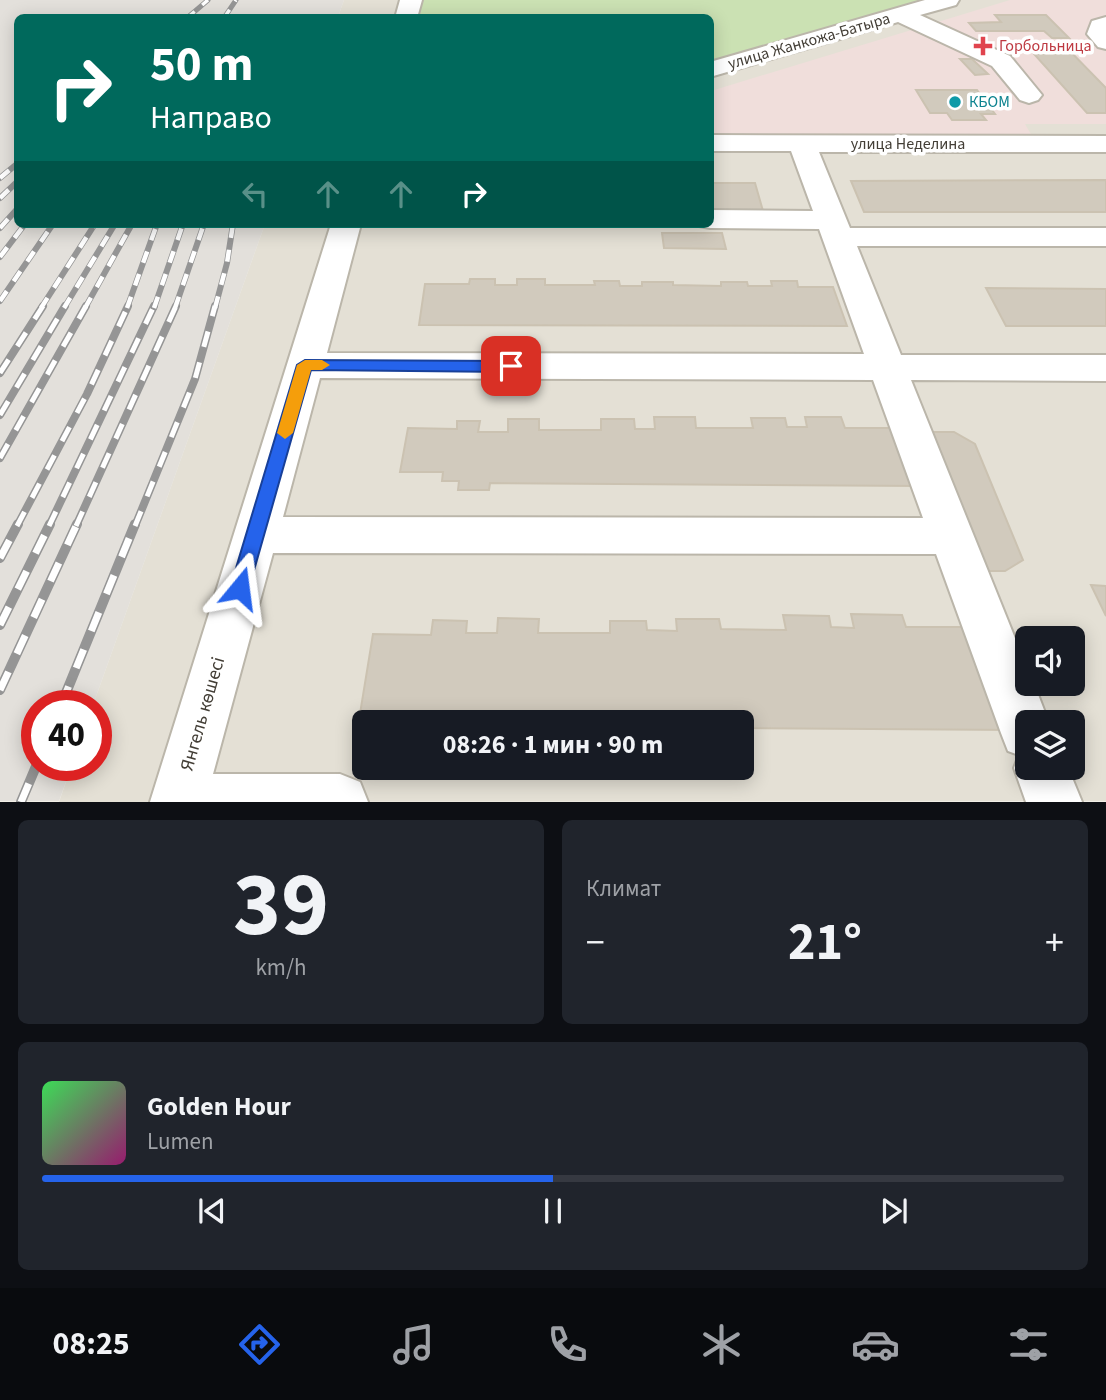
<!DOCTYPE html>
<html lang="ru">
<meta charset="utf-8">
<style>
:root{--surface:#171b24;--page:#20242c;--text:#f1f3f6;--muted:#9ea1a6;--line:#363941;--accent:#2563eb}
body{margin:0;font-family:"Source Sans 3",sans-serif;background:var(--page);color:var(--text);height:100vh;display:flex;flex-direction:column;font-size:26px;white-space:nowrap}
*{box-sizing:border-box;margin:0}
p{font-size:23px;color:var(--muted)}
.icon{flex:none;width:38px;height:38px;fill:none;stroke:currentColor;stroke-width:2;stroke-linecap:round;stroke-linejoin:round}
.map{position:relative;height:802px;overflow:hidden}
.details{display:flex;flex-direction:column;gap:18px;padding:18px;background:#0d0f14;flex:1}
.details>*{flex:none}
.top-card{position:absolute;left:14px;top:14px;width:700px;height:214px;border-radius:10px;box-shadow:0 4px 18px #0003;background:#00695c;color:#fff;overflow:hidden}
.buttons{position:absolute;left:1015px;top:626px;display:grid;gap:14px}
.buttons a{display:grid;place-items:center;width:70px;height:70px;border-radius:10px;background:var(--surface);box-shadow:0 4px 18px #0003;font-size:35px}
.speed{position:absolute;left:21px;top:690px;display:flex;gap:14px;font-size:35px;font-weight:700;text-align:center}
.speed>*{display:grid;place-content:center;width:91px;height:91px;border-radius:50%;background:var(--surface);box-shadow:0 4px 18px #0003;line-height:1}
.speed .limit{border:10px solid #d22;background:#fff;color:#111}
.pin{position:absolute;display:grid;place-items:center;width:60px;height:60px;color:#fff;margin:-30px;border-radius:14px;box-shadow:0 4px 10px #0006}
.me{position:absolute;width:77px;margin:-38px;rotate:16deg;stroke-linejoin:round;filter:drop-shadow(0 0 5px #0008)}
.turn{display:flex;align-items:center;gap:24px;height:147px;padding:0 21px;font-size:32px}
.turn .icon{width:91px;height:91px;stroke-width:2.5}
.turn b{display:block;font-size:49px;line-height:60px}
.lanes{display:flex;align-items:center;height:66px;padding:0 21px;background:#0003;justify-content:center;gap:35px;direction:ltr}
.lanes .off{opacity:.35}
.big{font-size:52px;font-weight:700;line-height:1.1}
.details .card{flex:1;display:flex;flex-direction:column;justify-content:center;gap:10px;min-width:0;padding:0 24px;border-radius:10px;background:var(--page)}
.details .dial{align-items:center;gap:0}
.dial b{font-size:91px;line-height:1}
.song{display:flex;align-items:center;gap:21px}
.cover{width:84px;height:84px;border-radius:10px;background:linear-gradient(135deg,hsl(130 70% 55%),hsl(320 70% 35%))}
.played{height:7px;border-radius:4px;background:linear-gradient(90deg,var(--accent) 50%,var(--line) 50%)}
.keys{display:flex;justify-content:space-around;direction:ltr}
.heat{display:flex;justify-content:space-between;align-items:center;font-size:38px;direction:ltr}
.details .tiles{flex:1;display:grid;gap:18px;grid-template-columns:1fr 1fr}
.card:last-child{grid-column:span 2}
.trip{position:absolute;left:352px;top:710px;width:402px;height:70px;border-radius:10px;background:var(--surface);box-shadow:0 4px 18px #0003;font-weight:700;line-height:70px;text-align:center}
.tab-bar{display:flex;height:112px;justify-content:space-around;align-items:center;background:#090b0e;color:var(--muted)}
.tab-bar .icon{width:49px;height:49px}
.tab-bar .active{color:var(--accent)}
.tab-bar b{font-size:32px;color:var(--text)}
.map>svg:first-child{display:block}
.residential{fill:#e4e0d5;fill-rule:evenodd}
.industrial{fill:#e3e0db}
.medical{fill:#f0dedb}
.green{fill:#cbe1b3}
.building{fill:#d1cabd;stroke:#cbc2b1;stroke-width:2}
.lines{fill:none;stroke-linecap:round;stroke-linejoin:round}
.minor-casing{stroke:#bbb6aa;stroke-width:4}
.minor{fill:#fff;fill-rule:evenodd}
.rail-far3-casing{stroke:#959595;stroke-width:5}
.rail-far2-casing{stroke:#959595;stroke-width:6}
.rail-far1-casing{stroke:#959595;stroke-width:8}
.rail-casing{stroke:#959595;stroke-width:10}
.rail-far3{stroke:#fff;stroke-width:3.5;stroke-dasharray:10;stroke-linecap:butt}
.rail-far2{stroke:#fff;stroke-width:4.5;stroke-dasharray:12;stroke-linecap:butt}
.rail-far1{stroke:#fff;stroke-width:5;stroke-dasharray:16;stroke-linecap:butt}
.rail{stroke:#fff;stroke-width:7;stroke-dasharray:20;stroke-linecap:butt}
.route{fill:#2563eb;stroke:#184099;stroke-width:2}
.slow{fill:#f59e0b}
.health-dot{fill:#e0444e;stroke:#fff;stroke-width:2.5}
.culture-dot{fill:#0f9aa8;stroke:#fff;stroke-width:2.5}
.labels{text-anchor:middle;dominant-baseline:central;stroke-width:7;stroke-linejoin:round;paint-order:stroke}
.far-street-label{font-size:16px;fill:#433e36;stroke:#fff}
.far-health-label{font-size:16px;fill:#be3a42;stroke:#fff;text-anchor:start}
.far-culture-label{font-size:16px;fill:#0d838f;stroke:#fff;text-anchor:start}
.street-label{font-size:19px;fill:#433e36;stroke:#fff}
</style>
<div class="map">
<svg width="1106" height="802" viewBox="0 0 1106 802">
<rect width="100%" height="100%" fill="#f1eee6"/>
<path class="residential" d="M 344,0 L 1106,0 L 1106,801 L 59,802 L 72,765 L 96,765 L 96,705 L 93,705 L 265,224 L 710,224 L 710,18 L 338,17 ZM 1027,639 L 1073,639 L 1073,684 L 1027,684 ZM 364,723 L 742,723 L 742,768 L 364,768 ZM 1027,723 L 1073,723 L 1073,768 L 1027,768 Z"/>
<path class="industrial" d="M 0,0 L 344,0 L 338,17 L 18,18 L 18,224 L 265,224 L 93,705 L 37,705 L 37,765 L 72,765 L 59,801 L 0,801 Z"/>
<path class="medical" d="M 1010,0 L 1106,0 L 1106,124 L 1025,124 L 1032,136 L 711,137 L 711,91 Z"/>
<path class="green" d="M 423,0 L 924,0 L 711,62 L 710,18 L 419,18 Z"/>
<path class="building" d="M 995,15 L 1046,15 L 1069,38 L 1052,38 L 1044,31 L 976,31 L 969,23 L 1001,22 Z
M 1026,45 L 1064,45 L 1106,88 L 1106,113 L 1087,113 Z
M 960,59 L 972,59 L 988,74 L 975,75 Z
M 916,90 L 977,90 L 995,114 L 981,114 L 986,120 L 952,120 L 947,113 L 930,113 Z
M 1106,180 L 1106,212 L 864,212 L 851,181 Z
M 710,183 L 755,183 L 763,211 L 710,211 Z
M 662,233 L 722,233 L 726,249 L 664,248 Z
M 470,279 L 495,279 L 495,285 L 517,285 L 517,279 L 545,279 L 545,285 L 595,285 L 594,281 L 619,281 L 620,286 L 642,286 L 642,282 L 673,282 L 673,285 L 721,286 L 721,282 L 747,282 L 748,286 L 772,286 L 771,281 L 797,281 L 798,287 L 833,287 L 847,326 L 419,325 L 425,284 L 469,284 Z
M 986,288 L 1106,289 L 1106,326 L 1006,326 Z
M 654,417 L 695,417 L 696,428 L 753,428 L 751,418 L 785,418 L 787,427 L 807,427 L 805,417 L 841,417 L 845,428 L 899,428 L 920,486 L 490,483 L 489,490 L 458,490 L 459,481 L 442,481 L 443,472 L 400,472 L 408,428 L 457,429 L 457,421 L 480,421 L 478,432 L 508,432 L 508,419 L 539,419 L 539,430 L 601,430 L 601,419 L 634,419 L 635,429 L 655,429 Z
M 930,432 L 954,432 L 975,444 L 1023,560 L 1005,571 L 983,571 Z
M 1091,585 L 1106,586 L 1106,616 Z
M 851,614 L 902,615 L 906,627 L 978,627 L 1016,730 L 742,728 L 742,723 L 364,723 L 364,726 L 358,726 L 373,634 L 431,635 L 433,620 L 467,621 L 466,633 L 497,633 L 498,618 L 539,619 L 538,633 L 610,633 L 610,621 L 646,621 L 647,630 L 677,631 L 676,619 L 719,619 L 721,629 L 786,630 L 783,615 L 829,616 L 831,627 L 854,628 Z"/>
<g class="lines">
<defs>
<path id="minor" d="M 400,0 L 422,0 L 417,18 L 395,18 Z
M 925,0 L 959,0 L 956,5 L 920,15 L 1010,56 L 1042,95 L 1038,100 L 1029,103 L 1020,100 L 992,66 L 898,22 L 710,77 L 710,62 Z
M 1106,17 L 1106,49 L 1098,47 L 1087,34 L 1092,21 Z
M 710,135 L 1106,136 L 1106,152 L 819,152 L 850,228 L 1106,228 L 1106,246 L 857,246 L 901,355 L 1106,355 L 1106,381 L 911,380 L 1027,668 L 1027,684 L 1034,684 L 1049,723 L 1027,723 L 1027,768 L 1068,768 L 1082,802 L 1026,802 L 1014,768 L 1019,755 L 1008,751 L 1001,733 L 936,554 L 273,553 L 213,774 L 340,774 L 360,782 L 368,802 L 150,802 L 331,224 L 361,224 L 327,353 L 864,354 L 819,229 L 710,228 L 699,226 L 710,224 L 710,210 L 813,211 L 791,151 L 710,151 ZM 320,378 L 873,380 L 923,518 L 283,517 Z"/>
</defs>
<use href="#minor" class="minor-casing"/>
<use href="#minor" class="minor"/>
<defs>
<path id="rail-far3" d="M 187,18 L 208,0
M 224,18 L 236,0"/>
<path id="rail-far2" d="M 0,178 L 18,163
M 0,198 L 18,181
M 0,228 L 18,208
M 0,257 L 25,224
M 0,301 L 53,224
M 41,308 L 95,224
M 64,308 L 115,224
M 85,308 L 132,224
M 127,308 L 157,224
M 154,308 L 183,224
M 175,308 L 204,224
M 215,308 L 227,263 L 233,224"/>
<path id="rail-far1" d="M 0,373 L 43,306
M 0,415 L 65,306
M 0,458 L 86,306
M 17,526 L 87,394 L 128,306
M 49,526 L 154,306
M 76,526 L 176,306
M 135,526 L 195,379 L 215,306"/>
<path id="rail" d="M 0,558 L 18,524
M 0,625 L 50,524
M 0,690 L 77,524
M 61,705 L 135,524
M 21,802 L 37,764"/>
</defs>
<use href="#rail-far3" class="rail-far3-casing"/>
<use href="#rail-far2" class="rail-far2-casing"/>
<use href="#rail-far1" class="rail-far1-casing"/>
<use href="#rail" class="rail-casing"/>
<use href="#rail-far3" class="rail-far3"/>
<use href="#rail-far2" class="rail-far2"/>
<use href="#rail-far1" class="rail-far1"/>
<use href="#rail" class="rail"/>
</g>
<path class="route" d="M 305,360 L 511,361 L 518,366 L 511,372 L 311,370 L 249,588 L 246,594 L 240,597 L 233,594 L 230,588 L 297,365 Z"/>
<path class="slow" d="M 305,360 L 322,360 L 330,365 L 322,370 L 311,370 L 293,433 L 285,439 L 277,433 L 297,365 Z"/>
<path class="health-dot" d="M979.5 35.5h7v7h7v7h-7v7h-7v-7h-7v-7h7z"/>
<circle class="culture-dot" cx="955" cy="102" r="7"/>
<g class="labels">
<g class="far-street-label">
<text transform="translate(809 41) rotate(-16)">улица Жанкожа-Батыра</text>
<text x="908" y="144">улица Неделина</text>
</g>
<g class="far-health-label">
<text x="999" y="46">Горбольница</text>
</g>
<g class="far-culture-label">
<text x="969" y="102">КБОМ</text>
</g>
<g class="street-label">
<text transform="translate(203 714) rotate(-74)">Янгель көшесі</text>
</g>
</g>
</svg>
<div class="buttons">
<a><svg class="icon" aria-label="sound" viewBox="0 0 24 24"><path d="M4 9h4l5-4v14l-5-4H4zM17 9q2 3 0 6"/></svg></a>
<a><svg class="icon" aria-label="layers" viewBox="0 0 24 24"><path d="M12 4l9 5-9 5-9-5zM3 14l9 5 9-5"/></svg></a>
</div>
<div class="speed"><div class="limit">40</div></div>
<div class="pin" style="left:511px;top:366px;background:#d93025"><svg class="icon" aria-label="arrive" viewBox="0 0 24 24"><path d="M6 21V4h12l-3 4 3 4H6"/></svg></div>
<svg class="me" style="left:240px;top:588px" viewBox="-20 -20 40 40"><path d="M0-17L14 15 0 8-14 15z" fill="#2563eb" stroke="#fff" stroke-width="4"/></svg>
<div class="trip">08:26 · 1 мин · 90 m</div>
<div class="top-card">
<div class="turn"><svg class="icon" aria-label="right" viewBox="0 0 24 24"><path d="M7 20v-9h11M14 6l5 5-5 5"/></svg><div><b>50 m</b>Направо</div></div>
<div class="lanes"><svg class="icon off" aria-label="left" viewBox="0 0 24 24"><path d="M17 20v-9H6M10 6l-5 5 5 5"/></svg><svg class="icon off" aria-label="ahead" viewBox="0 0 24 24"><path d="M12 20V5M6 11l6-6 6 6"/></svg><svg class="icon off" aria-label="ahead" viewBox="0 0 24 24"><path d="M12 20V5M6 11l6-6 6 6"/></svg><svg class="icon" aria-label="right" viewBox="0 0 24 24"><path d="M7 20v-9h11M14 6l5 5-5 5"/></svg></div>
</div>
</div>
<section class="details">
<div class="tiles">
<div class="card dial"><b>39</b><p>km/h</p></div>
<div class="card"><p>Климат</p>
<div class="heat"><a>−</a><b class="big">21°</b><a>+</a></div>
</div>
<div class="card">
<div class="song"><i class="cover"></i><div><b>Golden Hour</b><p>Lumen</p></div></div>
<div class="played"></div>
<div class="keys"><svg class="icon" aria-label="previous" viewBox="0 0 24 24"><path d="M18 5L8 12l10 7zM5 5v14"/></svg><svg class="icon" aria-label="pause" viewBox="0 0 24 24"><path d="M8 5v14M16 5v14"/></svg><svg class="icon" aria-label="next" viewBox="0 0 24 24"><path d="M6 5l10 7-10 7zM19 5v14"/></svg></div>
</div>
</div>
</section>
<nav class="tab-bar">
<b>08:25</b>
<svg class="icon active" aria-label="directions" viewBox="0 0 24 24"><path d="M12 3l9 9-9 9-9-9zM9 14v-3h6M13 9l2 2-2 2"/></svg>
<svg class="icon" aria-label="music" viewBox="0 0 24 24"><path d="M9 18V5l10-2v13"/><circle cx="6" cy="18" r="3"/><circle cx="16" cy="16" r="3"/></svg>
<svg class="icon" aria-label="phone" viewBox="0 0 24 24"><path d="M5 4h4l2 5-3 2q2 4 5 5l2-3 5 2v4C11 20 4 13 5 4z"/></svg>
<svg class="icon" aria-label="climate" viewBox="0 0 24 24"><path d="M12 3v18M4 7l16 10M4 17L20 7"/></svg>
<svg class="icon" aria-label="car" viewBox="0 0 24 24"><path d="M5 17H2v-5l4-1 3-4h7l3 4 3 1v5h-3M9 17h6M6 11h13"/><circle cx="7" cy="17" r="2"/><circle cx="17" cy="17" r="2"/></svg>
<svg class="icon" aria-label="filters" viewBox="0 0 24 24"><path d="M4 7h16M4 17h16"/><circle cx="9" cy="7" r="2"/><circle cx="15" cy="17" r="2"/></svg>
</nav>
